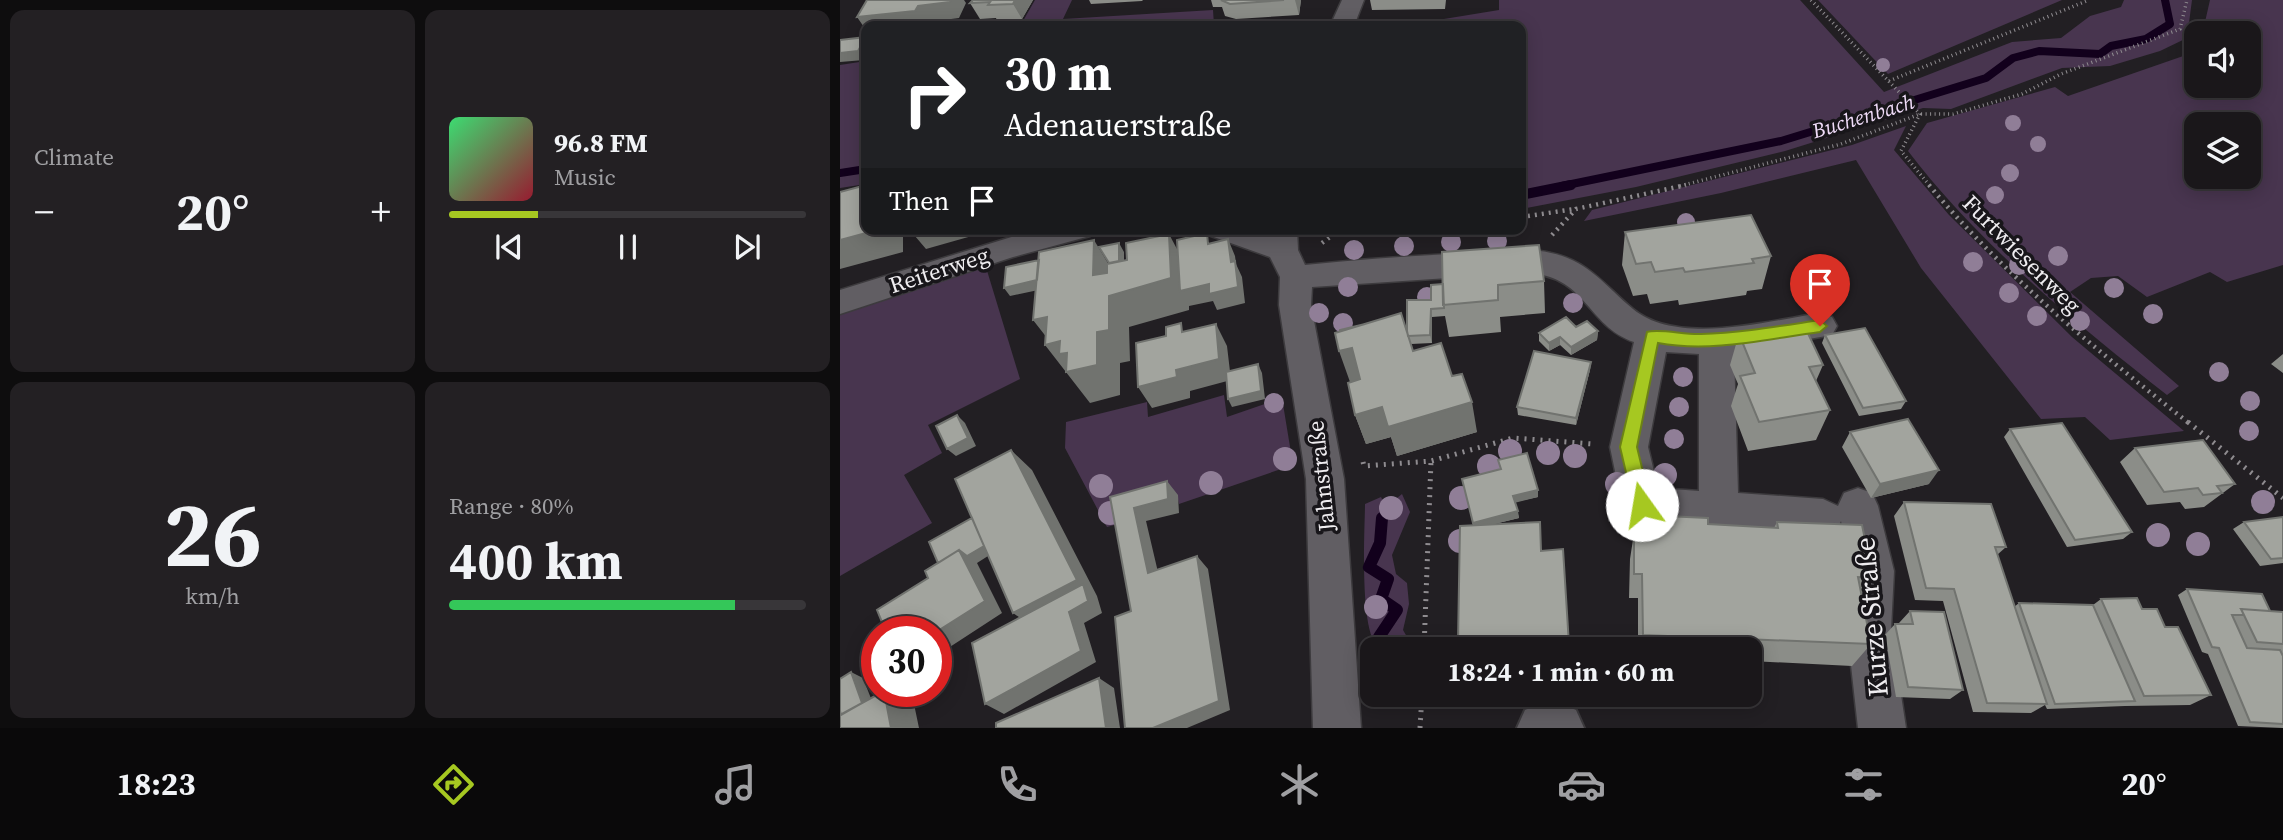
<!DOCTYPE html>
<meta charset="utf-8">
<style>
:root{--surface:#1a171a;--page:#232023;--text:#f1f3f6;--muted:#9f9fa2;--line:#383639;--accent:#a6c821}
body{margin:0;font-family:"Source Serif 4",serif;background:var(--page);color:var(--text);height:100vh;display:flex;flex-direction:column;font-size:26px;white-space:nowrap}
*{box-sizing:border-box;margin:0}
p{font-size:23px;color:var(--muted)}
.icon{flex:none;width:38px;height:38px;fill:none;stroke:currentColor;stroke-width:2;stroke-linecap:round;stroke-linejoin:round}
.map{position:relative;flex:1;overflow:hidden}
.drawer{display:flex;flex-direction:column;gap:10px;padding:10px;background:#0e0d0e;width:840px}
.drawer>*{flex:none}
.banner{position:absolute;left:21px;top:21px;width:665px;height:214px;border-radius:14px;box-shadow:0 4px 18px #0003,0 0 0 2px var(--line);background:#202124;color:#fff;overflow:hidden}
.controls{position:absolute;left:1344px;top:21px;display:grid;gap:14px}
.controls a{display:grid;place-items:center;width:77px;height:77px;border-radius:14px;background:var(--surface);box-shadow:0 4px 18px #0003,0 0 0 2px var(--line);font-size:35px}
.speed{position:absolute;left:21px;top:616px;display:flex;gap:14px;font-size:35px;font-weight:700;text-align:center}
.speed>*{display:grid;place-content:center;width:91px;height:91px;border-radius:50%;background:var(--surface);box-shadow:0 4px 18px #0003,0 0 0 2px var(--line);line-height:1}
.speed .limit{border:10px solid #d22;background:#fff;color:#111}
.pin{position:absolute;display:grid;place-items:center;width:60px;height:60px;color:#fff;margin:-72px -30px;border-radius:50% 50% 50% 0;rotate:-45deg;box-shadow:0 0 7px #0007}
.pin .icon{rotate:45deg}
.me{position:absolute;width:77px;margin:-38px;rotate:347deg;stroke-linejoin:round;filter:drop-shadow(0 0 5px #0008)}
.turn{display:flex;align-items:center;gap:24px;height:147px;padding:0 28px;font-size:32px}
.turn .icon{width:91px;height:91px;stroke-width:2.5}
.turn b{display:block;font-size:49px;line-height:60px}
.then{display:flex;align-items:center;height:66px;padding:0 28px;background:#0003;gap:14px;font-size:26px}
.big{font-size:52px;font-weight:700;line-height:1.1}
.drawer .tile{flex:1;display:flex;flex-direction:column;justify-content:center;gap:10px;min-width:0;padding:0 24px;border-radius:14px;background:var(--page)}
.drawer .dial{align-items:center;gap:0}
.dial b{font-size:91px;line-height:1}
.song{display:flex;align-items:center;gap:21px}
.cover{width:84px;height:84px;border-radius:10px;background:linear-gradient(135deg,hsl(140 70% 55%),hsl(350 70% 35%))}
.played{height:7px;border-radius:4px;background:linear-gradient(90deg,var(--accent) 25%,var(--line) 25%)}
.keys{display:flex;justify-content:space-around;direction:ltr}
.heat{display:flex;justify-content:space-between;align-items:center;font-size:38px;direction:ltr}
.charge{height:10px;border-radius:5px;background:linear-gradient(90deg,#34c759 80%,var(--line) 0)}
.drawer .tiles{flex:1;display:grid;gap:10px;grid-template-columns:repeat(2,1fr)}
.trip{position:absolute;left:520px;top:637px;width:402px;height:70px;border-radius:14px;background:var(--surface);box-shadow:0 4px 18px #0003,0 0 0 2px var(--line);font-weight:700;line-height:70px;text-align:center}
.tab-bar{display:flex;height:112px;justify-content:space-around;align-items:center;background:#0a090a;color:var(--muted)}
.tab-bar .icon{width:49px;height:49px}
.tab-bar .selected{color:var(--accent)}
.tab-bar b{font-size:32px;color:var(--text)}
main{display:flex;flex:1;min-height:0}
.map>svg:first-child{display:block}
.green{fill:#48354f;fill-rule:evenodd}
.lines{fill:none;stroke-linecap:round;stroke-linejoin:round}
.stream-far2{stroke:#12001c;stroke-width:8}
.stream-far1{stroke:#12001c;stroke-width:10}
.stream{stroke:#12001c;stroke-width:12}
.minor-casing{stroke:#3d3b3e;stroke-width:3}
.tertiary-casing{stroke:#3d3b3e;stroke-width:4}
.path-far2{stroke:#8f8c90;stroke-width:3.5;stroke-dasharray:1 3.5;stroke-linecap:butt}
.path-far1{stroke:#8f8c90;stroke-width:4.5;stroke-dasharray:2 5;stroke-linecap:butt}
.path{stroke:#8f8c90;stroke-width:5;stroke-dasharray:2 6;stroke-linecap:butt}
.minor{fill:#615e63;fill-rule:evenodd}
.tertiary{fill:#615e63;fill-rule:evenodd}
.tree{fill:#907e97}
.wall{fill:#8b8d88}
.shaded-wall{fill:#71736f}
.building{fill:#a2a49e;stroke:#71736f;stroke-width:2}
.route{fill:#a6c821;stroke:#6c8215;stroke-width:2}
.labels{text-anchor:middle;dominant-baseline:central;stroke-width:7;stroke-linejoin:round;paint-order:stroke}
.far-water-label{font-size:21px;font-style:italic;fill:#f0dcf9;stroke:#18161a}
.street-label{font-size:23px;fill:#efedf0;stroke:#18161a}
.near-street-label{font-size:28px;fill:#efedf0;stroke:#18161a}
</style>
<main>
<section class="drawer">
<div class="tiles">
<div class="tile"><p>Climate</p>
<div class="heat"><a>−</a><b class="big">20°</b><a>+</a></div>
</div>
<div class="tile">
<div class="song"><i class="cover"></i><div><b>96.8 FM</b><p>Music</p></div></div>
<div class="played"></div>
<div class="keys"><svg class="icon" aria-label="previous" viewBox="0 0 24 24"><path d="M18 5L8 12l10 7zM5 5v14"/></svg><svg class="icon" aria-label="pause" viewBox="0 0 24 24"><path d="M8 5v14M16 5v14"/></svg><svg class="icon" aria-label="next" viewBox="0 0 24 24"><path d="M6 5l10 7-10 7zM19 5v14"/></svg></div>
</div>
<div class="tile dial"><b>26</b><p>km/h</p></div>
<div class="tile"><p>Range · 80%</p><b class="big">400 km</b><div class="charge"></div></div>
</div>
</section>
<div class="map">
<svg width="1443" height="728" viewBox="0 0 1443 728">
<rect width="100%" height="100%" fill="#221f23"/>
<path class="green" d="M 195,0 L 232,0 L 223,19 L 373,10 L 374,25 L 472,20 L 469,26 L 120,26 L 183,21 Z
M 659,0 L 960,0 L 1044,92 L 1172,42 L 1221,38 L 1250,16 L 1281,7 L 1284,0 L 1352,0 L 1347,38 L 1320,51 L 1270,66 L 1222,68 L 1111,109 L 1083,108 L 945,151 L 796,187 L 681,209 L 681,26 L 561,26 L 659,10 Z
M 978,0 L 1222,0 L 1048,74 Z
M 1370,0 L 1443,0 L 1443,265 L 1387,282 L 1370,272 L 1307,297 L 1278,276 L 1251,278 L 1230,292 L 1339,386 L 1327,395 C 1235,323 1139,244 1068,151 L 1087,123 L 1215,87 L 1228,96 L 1349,54 L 1356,40 L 1356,86 L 1409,86 L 1409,33 L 1360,33 L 1365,22 ZM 1356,124 L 1409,124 L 1409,177 L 1356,177 Z
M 26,61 L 26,184 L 0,188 L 0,65 Z
M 1066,126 L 1054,150 L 1109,215 L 1232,337 L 1344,431 L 1270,440 L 1245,417 L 1201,419 L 1081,268 L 1016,160 L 881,193 L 744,221 L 752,210 L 1012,145 Z
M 145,264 L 180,379 L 88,425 L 102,453 L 64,475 L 92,523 L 0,576 L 0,310 Z
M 384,395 L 387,417 L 442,398 L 453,465 L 339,504 L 337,495 L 285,522 L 267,527 L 225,448 L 226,422 L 307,402 L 308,417 Z
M 562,494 L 570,512 L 552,555 L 556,574 L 567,583 L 569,604 L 563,630 L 574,649 C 565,649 549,652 541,649 C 518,641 525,527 525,504 L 541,497 L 546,507 Z"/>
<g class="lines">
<path class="stream-far2" d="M 0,173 L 26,169
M 722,186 L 941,141 L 1146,78 L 1173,58 L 1199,51 L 1260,54 L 1271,46 L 1306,39 L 1330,24 L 1325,0"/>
<path class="stream-far1" d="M 681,195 L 731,185"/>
<path class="stream" d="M 542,518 L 540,543 L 529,567 L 548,579 L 541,599 L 557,610 L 539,637 L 550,648"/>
<defs>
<path id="minor" d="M 502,0 L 524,0 L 514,26 L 490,26 Z
M 197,229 L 254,229 L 250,236 L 173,257 L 0,314 L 0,290 Z
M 367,229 L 415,229 L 427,233 L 427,229 L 457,229 L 458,250 L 465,265 C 522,259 579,255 636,253 C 661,252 687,247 711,253 C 749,261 765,286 793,309 C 837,346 928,321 980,313 L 992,317 L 997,326 L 992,335 L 894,352 L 898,493 L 983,499 L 998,506 L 1004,493 L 1018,488 L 1032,493 L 1038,506 L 1054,571 L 1051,629 L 1066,728 L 1018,728 L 1007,629 L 1012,571 L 1001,521 L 997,530 L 983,535 L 802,523 L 788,518 L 782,505 L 770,447 L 794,342 C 746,326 747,274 684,273 L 472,287 L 471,305 L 504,479 L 521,728 L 473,728 L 466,479 L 439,305 L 440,277 L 430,257 L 371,236 ZM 826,352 L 859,354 L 859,491 L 818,488 L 808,447 Z"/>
<path id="tertiary" d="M 703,702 L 718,702 L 736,710 L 744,728 L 677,728 L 685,710 Z"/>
</defs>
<use href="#minor" class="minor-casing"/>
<use href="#tertiary" class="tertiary-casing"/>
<path class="path-far2" d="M 971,0 L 1080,114 L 1061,151 L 1090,186
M 1049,81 L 1249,0
M 840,186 L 1001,144 L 1080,114 L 1113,114 L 1182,94 L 1221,74 L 1340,29 L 1347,0"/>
<path class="path-far1" d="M 1089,185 C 1164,276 1258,351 1350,424
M 681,217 L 735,209
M 712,235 L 736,209 L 846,185
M 482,243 L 498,231 L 519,229"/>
<path class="path" d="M 1348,422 L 1443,498
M 523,462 L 524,466 L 591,461 L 673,438 L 753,444
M 584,649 L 591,461
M 580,728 L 582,695"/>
<use href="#minor" class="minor"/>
<use href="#tertiary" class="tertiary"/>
</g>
<g class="tree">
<circle cx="1043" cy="65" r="7"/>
<circle cx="1173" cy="123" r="8"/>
<circle cx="1198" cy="144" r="8"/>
<circle cx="1170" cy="173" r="9"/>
<circle cx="1155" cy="195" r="9"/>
<circle cx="846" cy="222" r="9"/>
<circle cx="657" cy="241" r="10"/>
<circle cx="611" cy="242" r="10"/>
<circle cx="564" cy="246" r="10"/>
<circle cx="514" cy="250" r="10"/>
<circle cx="1218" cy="256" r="10"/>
<circle cx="1133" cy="262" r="10"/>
<circle cx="1179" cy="265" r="10"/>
<circle cx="508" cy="287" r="10"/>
<circle cx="1274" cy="288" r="10"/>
<circle cx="1169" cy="293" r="10"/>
<circle cx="587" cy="297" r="10"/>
<circle cx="733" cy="303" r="10"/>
<circle cx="479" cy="313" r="10"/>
<circle cx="1313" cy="314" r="10"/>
<circle cx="1197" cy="316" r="10"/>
<circle cx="1240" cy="321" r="10"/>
<circle cx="503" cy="323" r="10"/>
<circle cx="1379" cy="372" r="10"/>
<circle cx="843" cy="377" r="10"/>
<circle cx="1410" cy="401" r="10"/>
<circle cx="434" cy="403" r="10"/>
<circle cx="839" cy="407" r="10"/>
<circle cx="1409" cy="431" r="10"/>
<circle cx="834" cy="439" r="10"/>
<circle cx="670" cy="451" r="12"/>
<circle cx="708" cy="453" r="12"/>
<circle cx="735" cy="456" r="12"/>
<circle cx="445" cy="459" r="12"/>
<circle cx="649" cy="466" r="12"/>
<circle cx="825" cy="475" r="12"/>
<circle cx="371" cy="483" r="12"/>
<circle cx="777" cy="484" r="12"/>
<circle cx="261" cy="486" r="12"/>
<circle cx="621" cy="498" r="12"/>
<circle cx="1423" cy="502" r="12"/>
<circle cx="551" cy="508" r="12"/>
<circle cx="270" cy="513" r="12"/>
<circle cx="1318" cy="535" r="12"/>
<circle cx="620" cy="541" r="12"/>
<circle cx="1358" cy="544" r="12"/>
<circle cx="536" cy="607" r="12"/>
</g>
<path class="wall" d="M 193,0 L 182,19 L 157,21 L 156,18 L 140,19 L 130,3 Z
M 249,0 L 303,0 L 302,1 L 251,4 Z
M 371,0 L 461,0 L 459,15 L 396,19 L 385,16 L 382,7 L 373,7 Z
M 530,0 L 606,0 L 605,9 L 532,10 Z
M 785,232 L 931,256 L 922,289 L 907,291 L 906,295 L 839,305 L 838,300 L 810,304 L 807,294 L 793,296 L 782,265 Z
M 704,281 L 705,313 L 660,317 L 661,332 L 609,337 L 605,316 L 592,317 L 592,343 L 571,344 L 573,351 L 612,376 L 637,432 L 557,456 L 551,437 L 526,444 L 515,415 L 511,382 L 567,331 L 591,300 L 591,285 Z
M 736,327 L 758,331 L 757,340 L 731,355 L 720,345 L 709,351 L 699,341 L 699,333 Z
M 899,334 L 983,365 L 976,381 L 990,410 L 976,440 L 908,451 L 891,406 L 898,384 L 890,365 Z
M 985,335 L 1066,401 L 1061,409 L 1019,416 L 982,343 Z
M 1443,354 L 1443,373 L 1431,364 Z
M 751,362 L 750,370 L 736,425 L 678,415 L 677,407 Z
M 1170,429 L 1292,532 L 1283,539 L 1227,547 L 1164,437 Z
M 1010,432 L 1089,484 L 1031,498 L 1002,447 Z
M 1295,448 L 1395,484 L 1364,507 L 1345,509 L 1340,502 L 1307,505 L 1280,462 Z
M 658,460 L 698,497 L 675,502 L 679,518 L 654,524 L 701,551 L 729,645 L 729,649 L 620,649 L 618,642 L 633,525 L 622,479 L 660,470 Z
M 1064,502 L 1166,547 L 1157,555 L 1174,607 L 1179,603 L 1253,605 L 1261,599 L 1302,609 L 1325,627 L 1371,695 L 1350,705 L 1285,706 L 1207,709 L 1205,705 L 1191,713 L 1133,712 L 1103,601 L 1075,600 L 1054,516 Z
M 804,515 L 868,524 L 934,528 L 937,522 L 1033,578 L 1021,593 L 1031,644 L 1012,666 L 910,661 L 910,649 L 798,649 L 798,598 L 789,598 L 790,559 L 794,533 L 801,534 Z
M 1443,517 L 1443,563 L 1420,566 L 1393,529 L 1404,522 Z
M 1347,589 L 1430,611 L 1443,612 L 1443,728 L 1398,726 L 1368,654 L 1362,652 L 1338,595 Z
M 1070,611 L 1123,690 L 1110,699 L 1056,697 L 1045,635 L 1055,624 L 1060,624 L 1059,623 Z"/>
<path class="shaded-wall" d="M 111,0 L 124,0 L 126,3 L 119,18 L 88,22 L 86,26 L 26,26 L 26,30 L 17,17 Z
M 175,0 L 193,0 L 182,19 L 173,4 Z
M 455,0 L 461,0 L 459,15 Z
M 26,37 L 26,55 L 24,60 L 0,62 L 0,53 Z
M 41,229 L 63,229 L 63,252 L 0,269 L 0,240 Z
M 69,229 L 152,229 L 153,230 L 86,249 Z
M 329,234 L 346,266 L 391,262 L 388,239 L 395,256 L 396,264 L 402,277 L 405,303 L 377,310 L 373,301 L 349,306 L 349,310 L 289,327 L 290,361 L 280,363 L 280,395 L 250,403 L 205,345 L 211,343 L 193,320 L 255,278 L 170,296 L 164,288 L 254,240 L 269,265 L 279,243 L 284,252 L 284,271 Z
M 591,309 L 592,317 L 592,343 L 590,335 Z
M 376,324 L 387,346 L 391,380 L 350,391 L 350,398 L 312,408 L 298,387 L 336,370 Z
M 758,331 L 757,340 L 731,355 L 731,347 Z
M 720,337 L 720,345 L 709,351 L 709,343 Z
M 512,348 L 522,379 L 510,382 L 499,351 Z
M 751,362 L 750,370 L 736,425 L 736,418 Z
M 418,364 L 422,373 L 425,399 L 392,407 L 388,399 Z
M 632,402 L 637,432 L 557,456 L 551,437 L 526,444 L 515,415 L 542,407 Z
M 117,415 L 125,423 L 136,446 L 116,456 L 107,449 Z
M 171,450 L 192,470 L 257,596 L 262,613 L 244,623 L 256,662 L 164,714 L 145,704 L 196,629 L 173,613 Z
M 1099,470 L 1089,484 L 1031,498 L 1040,484 Z
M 327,481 L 338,495 L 339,513 L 306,521 L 321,585 L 308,573 L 294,508 Z
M 698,490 L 698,497 L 674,503 L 673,496 Z
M 678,511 L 679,518 L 634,529 L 633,523 Z
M 151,543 L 159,549 L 137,563 L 162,613 L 96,656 L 96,632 L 119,550 Z
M 357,556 L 368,569 L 390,710 L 347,728 L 313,728 Z
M 11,672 L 23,678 L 39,719 L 24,728 Z
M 259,678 L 274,688 L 280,728 L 266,728 Z
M 44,691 L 74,704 L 79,728 L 51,728 Z"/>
<path class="building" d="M 27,0 L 111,0 L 110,2 L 78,6 L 75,11 L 17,17 Z
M 133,0 L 175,0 L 173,4 L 148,5 L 150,2 L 130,3 Z
M 381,0 L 444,0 L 390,4 Z
M 70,19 L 66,26 L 40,26 L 42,23 Z
M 26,37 L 18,51 L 0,53 L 0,40 Z
M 26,185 L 26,229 L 41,229 L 0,240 L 0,192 Z
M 911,215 L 931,256 L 912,259 L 914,263 L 845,272 L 843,268 L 815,272 L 811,262 L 796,264 L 785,232 Z
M 367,233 L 368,244 L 388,239 L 391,262 L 395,261 L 398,287 L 369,294 L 369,284 L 340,291 L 337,240 Z
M 329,234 L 331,278 L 269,296 L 269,330 L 257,332 L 257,365 L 226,372 L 227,353 L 219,354 L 220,341 L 205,345 L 207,317 L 193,320 L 199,252 L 254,240 L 253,275 L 267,273 L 267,264 L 287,260 L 286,243 Z
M 279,243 L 279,261 L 269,263 L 259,247 Z
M 699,245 L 704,281 L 658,285 L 658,300 L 603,305 L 602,252 Z
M 199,260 L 197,280 L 164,288 L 166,267 Z
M 603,284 L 604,308 L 591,309 L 590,335 L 568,336 L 567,331 L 567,300 L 591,300 L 591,285 Z
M 561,313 L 573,351 L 601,343 L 612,376 L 622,374 L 632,402 L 548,427 L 542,407 L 515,415 L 508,383 L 520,379 L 512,348 L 499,351 L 495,333 Z
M 726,317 L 736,327 L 747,321 L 758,331 L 731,347 L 720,337 L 709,343 L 699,333 Z
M 341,323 L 342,332 L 376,324 L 379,359 L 336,370 L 337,377 L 298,387 L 296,343 L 326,336 L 326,327 Z
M 525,324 L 500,331 L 500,330 Z
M 964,325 L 983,365 L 969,367 L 990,410 L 919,422 L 900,376 L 915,373 L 899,334 Z
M 1025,328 L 1066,401 L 1023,408 L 985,335 Z
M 694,351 L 751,362 L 736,418 L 677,407 Z
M 418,364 L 421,391 L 388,399 L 386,372 Z
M 117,415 L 128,438 L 107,449 L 96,426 Z
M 1068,419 L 1099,470 L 1040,484 L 1010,432 Z
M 1222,423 L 1292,532 L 1235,540 L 1170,429 Z
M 1363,440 L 1395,484 L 1377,486 L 1382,493 L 1363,495 L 1358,488 L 1324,492 L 1295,448 Z
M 171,450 L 237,580 L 173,613 L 115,479 Z
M 687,453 L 698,490 L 673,496 L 678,511 L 633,523 L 622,479 L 661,469 L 658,460 Z
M 327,481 L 328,499 L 294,508 L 308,573 L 357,556 L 379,701 L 313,728 L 285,728 L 275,617 L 291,611 L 270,497 Z
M 1064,502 L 1151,504 L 1166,547 L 1155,547 L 1207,704 L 1147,703 L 1114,589 L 1086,588 Z
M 804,515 L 868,518 L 868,524 L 938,528 L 937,522 L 1022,525 L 1033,578 L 1018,577 L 1031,644 L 803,635 L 802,574 L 794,574 L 794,533 L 804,534 Z
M 1443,517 L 1443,558 L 1431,559 L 1404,522 Z
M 132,518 L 144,546 L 127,556 L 119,550 L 98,563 L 89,542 Z
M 700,522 L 701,551 L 723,549 L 729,645 L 658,649 L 658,639 L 618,642 L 620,526 Z
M 119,550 L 145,601 L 96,632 L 46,632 L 37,610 L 88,578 L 85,571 Z
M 243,584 L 248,601 L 229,612 L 241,651 L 145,704 L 132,643 Z
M 1347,589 L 1422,594 L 1430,611 L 1401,609 L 1404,615 L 1392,615 L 1407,648 L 1440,650 L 1443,656 L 1443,724 L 1410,722 L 1379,648 L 1372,647 Z
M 1297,598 L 1302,609 L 1317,609 L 1325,627 L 1338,627 L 1371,695 L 1304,696 L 1261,599 Z
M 1179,603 L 1253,605 L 1295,701 L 1215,704 Z
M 1401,609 L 1443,612 L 1443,644 L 1417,642 Z
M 1070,611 L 1104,612 L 1123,690 L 1068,687 L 1055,624 L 1073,624 Z
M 11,672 L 22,703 L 1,715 L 0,711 L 0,679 Z
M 259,678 L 266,728 L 156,728 L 156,723 Z
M 44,691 L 51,728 L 0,728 L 0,715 Z"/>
<path class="route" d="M 980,320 L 987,326 L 980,332 C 927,339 871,353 818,343 L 797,447 L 811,505 L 808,511 L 802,513 L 795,511 L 780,447 L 807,332 C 819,328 845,335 861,334 C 900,333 940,326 980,320 Z"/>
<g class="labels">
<g class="far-water-label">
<text transform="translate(1023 116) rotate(-17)">Buchenbach</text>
</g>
<g class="street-label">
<text transform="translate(1182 254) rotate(45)">Furtwiesenweg</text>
<text transform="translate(99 270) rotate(-18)">Reiterweg</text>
<text transform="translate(481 476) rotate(-96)">Jahnstraße</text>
</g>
<g class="near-street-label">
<text transform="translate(1031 617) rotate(-95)">Kurze Straße</text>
</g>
</g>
</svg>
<div class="controls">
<a><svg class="icon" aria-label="sound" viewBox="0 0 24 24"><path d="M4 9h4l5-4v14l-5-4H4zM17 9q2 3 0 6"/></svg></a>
<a><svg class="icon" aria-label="layers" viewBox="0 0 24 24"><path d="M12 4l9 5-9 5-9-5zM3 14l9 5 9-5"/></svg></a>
</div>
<div class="speed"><div class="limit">30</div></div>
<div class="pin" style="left:980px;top:326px;background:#d93025"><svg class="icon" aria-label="arrive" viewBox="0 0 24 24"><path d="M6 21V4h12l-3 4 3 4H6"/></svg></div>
<svg class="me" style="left:802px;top:505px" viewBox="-20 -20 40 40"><circle r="19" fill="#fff"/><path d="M0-13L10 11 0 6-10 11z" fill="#a6c821"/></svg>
<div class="trip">18:24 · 1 min · 60 m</div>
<div class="banner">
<div class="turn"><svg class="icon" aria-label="right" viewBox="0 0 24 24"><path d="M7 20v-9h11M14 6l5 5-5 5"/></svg><div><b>30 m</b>Adenauerstraße</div></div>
<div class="then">Then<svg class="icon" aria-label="arrive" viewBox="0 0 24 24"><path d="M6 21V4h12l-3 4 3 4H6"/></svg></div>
</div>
</div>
</main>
<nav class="tab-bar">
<b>18:23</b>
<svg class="icon selected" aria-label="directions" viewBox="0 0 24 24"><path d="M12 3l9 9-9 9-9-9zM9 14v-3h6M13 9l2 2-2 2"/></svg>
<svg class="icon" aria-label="music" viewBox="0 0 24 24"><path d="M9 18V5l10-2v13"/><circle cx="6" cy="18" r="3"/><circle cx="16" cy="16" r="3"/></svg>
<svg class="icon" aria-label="phone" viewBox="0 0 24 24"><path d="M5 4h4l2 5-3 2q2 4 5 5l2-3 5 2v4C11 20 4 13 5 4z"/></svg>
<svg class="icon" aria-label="climate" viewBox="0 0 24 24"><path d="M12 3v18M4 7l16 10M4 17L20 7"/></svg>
<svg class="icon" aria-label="car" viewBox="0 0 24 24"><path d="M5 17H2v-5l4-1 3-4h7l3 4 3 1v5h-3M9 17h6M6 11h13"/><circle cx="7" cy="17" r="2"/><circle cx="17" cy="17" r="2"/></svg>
<svg class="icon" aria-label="filters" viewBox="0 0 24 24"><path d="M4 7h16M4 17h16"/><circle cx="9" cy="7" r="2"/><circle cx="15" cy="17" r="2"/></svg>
<b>20°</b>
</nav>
